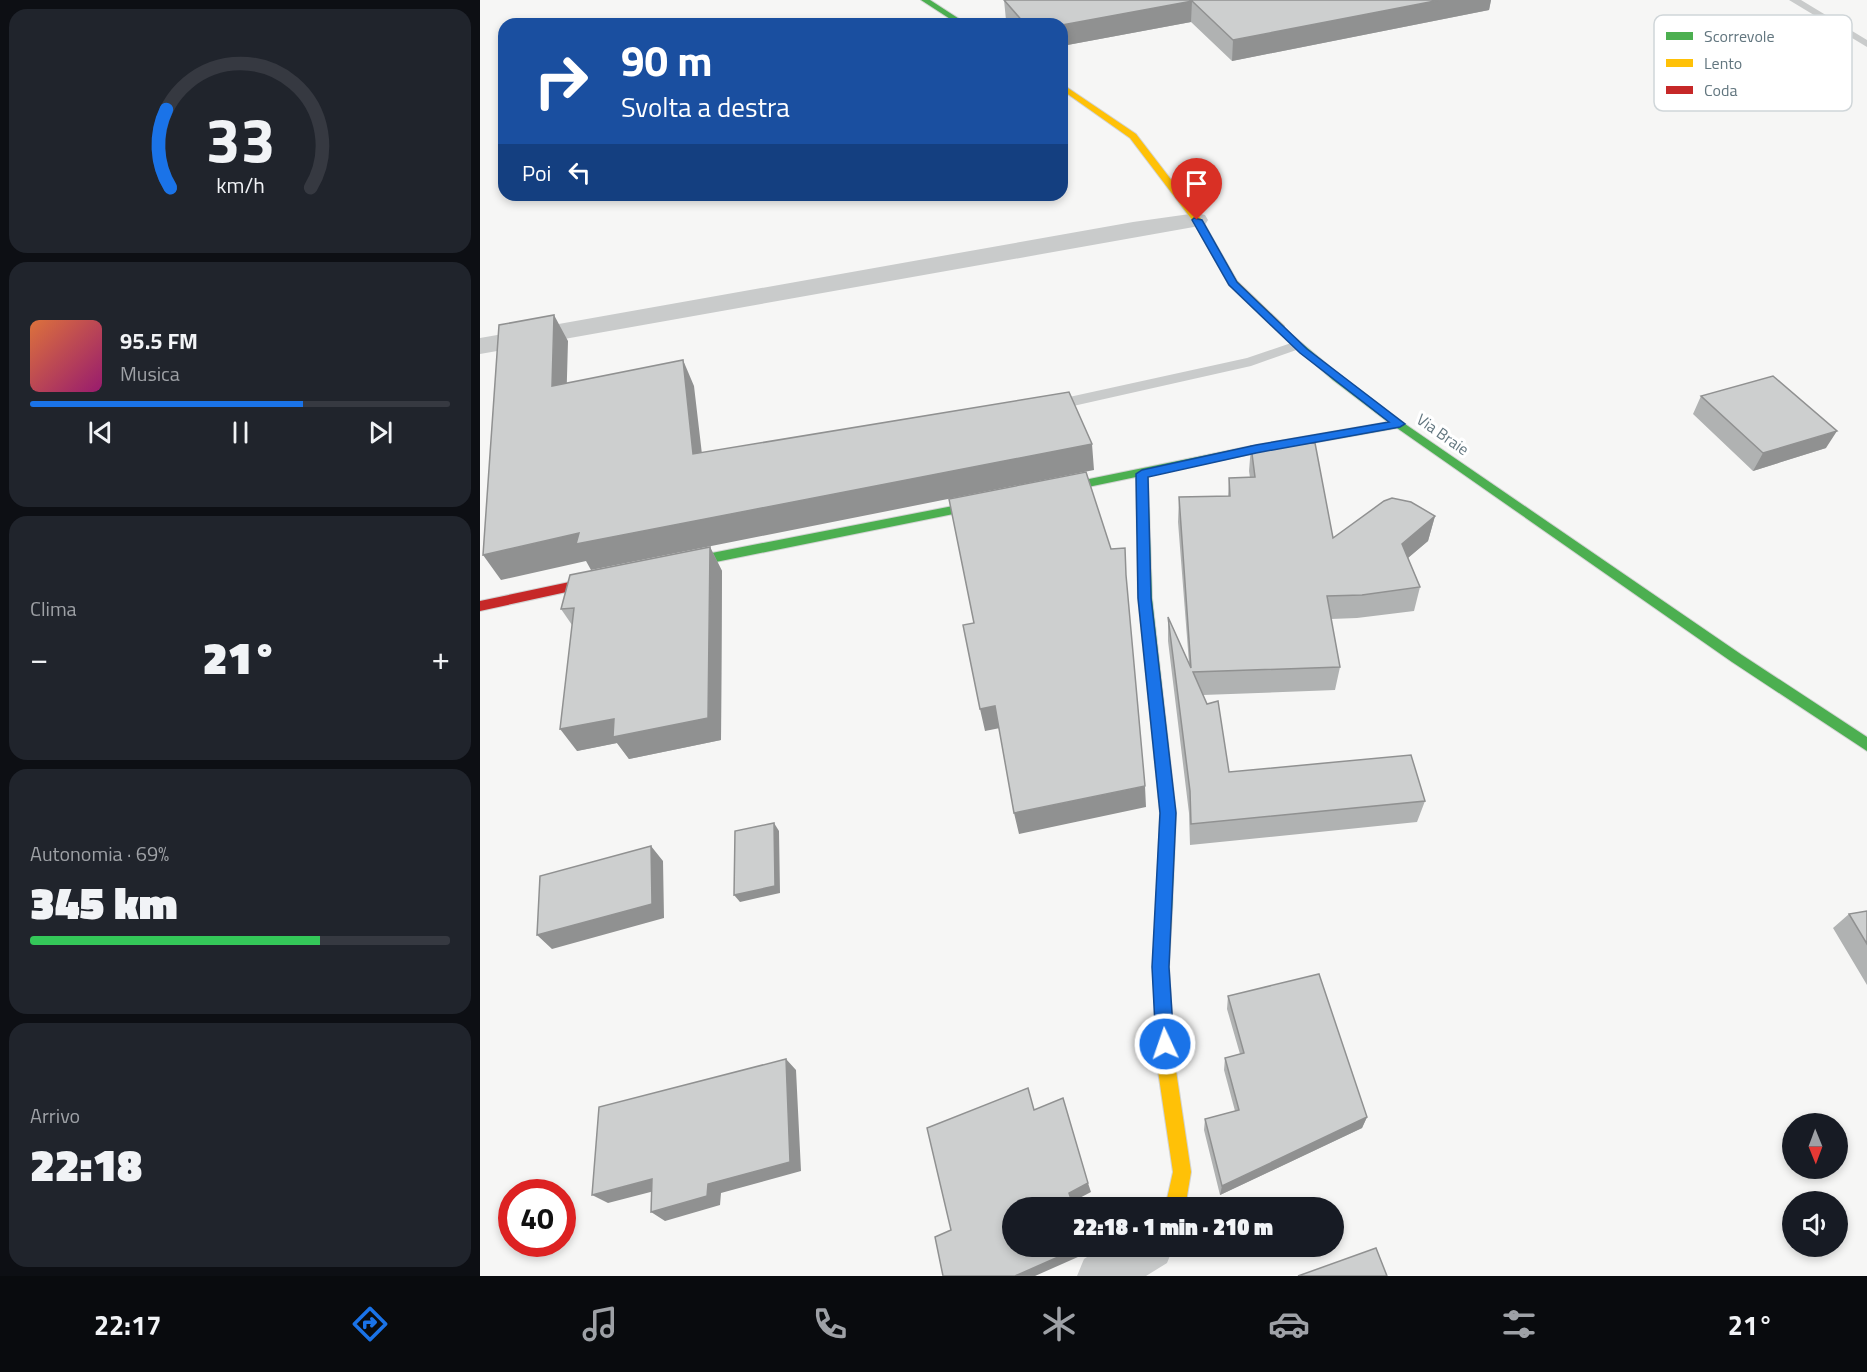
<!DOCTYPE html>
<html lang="it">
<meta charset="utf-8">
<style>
:root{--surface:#171b24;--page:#20242c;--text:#f1f3f6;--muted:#9ea1a6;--line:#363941;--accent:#1a73e8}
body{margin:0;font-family:"Titillium Web",sans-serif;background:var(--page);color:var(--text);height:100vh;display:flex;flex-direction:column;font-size:22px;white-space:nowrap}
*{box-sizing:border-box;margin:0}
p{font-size:20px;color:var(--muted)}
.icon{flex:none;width:33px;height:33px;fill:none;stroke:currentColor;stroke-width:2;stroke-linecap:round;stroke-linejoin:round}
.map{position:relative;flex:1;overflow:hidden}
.details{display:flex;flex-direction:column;gap:9px;padding:9px;background:#0d0f14;width:480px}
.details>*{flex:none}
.hud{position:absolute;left:18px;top:18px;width:570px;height:183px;border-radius:18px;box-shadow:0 3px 9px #0003;background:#1a4fa0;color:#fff;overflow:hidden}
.needle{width:39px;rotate:179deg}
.buttons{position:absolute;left:1302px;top:1113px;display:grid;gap:12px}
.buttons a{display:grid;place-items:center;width:66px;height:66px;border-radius:50%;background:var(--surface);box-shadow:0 3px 9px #0003;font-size:30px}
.speed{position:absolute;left:18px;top:1179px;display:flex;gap:12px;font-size:30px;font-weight:700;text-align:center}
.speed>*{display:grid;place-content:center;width:78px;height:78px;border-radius:50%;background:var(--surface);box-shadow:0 3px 9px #0003;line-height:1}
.speed .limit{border:9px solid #d22;background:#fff;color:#111}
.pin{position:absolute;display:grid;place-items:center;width:51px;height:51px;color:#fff;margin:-62px -26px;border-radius:50% 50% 50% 0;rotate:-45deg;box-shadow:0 0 6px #0007}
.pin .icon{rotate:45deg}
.me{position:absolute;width:66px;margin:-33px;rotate:357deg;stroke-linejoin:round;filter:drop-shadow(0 0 4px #0008)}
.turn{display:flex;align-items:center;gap:21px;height:126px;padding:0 24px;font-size:27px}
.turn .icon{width:78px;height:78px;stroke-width:2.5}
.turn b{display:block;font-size:42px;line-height:51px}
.then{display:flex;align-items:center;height:57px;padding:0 24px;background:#0003;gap:12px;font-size:22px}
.big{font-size:45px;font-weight:800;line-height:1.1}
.details .card{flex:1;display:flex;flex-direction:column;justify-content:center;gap:9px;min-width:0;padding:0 21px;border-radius:18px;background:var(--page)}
.details .dial{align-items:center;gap:0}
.dial svg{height:156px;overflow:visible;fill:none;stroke:var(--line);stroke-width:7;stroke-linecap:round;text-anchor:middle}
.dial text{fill:var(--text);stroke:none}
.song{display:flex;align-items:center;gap:18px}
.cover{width:72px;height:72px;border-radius:9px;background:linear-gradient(135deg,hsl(20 70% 55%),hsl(320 70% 35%))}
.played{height:6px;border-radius:3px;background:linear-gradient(90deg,var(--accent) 65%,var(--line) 65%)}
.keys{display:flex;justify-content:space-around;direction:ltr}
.heat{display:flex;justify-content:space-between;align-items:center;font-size:33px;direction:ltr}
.charge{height:9px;border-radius:4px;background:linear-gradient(90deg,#34c759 69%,var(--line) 0)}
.trip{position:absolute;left:522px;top:1197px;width:342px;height:60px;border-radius:30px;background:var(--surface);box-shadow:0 3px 9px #0003;font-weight:800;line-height:60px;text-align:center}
.menu{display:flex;height:96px;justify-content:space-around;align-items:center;background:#090b0e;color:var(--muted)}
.menu .icon{width:42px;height:42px}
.menu .active{color:var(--accent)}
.menu b{font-size:27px;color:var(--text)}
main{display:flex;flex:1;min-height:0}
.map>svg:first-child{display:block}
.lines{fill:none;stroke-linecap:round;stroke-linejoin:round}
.fast-casing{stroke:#d2d3d3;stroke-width:2}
.slow-casing{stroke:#d2d3d3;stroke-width:2}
.jam-casing{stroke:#d2d3d3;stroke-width:2}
.lane{fill:#c9cbcb;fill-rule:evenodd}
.street{fill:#c9cbcb;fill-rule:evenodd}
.fast{fill:#4caf50;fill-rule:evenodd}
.slow{fill:#ffc107;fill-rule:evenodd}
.jam{fill:#c62828;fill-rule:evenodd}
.wall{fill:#b0b2b2}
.shaded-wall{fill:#909191}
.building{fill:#cdcfcf;stroke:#909191;stroke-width:1.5}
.route{fill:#1a73e8;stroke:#114b97;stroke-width:1.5}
.labels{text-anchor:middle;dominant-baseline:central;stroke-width:6;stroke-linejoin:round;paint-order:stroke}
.street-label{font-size:16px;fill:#62767f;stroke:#fff}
.key{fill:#fff;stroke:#d0d6d9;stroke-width:1.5}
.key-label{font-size:16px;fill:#62767f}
</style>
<main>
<section class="details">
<div class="card dial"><svg viewBox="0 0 100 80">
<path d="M14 69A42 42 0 1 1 86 69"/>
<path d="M14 69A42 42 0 0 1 12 29" stroke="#1a73e8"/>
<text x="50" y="56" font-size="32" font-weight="700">33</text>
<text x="50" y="72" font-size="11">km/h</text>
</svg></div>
<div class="card">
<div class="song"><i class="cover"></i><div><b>95.5 FM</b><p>Musica</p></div></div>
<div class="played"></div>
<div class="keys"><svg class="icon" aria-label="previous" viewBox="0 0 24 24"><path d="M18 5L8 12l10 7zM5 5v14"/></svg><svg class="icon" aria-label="pause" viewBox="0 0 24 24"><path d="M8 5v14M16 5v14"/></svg><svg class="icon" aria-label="next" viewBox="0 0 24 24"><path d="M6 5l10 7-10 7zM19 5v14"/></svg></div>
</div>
<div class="card"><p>Clima</p>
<div class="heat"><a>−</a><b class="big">21°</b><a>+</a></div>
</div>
<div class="card"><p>Autonomia · 69%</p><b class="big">345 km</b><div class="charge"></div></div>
<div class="card"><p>Arrivo</p><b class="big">22:18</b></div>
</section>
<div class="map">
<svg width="1387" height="1276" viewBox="0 0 1387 1276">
<rect width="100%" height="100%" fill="#f6f6f5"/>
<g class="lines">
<defs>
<path id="fast" d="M 441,0 L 450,0 L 487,24 L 478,24 Z
M 800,325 L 861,376 L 925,424 L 1262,655 L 1387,737 L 1387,751 L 1252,662 L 917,428 L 776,453 L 668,475 L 672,598 L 696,813 L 692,912 L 690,917 L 684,920 L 678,917 L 676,912 L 680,813 L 658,598 L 656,477 L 565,496 L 559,492 L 565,488 L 776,445 L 908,422 L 853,380 L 796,330 L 796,326 Z
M 514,498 L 518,499 L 520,502 L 518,505 L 191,571 L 185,566 L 191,561 Z"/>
<path id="slow" d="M 582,84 L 656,134 L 722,220 L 757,281 L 804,326 L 804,330 L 796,330 L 749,285 L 713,221 L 650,138 L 582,90 Z
M 684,904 L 690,907 L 692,912 L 689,967 L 695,1064 L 711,1172 L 705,1208 L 685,1208 L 693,1172 L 677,1064 L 673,967 L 676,912 L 678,907 Z"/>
<path id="jam" d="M 132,573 L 138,578 L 137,581 L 0,611 L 0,601 Z"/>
</defs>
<use href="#fast" class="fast-casing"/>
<use href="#slow" class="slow-casing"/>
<use href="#jam" class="jam-casing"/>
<path class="lane" d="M 1309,0 L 1321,0 L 1387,40 L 1387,47 Z
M 817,341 L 824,345 L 822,348 L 771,366 L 571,411 L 564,406 L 571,401 L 767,358 Z"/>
<path class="street" d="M 717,213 L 725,215 L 728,220 L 725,225 L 0,354 L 0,338 L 653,222 Z
M 624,1246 L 694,1246 L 687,1263 L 666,1276 L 597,1276 L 604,1259 Z"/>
<use href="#fast" class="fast"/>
<use href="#slow" class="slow"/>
<use href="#jam" class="jam"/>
</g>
<path class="wall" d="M 524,0 L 1011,0 L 1009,10 L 752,61 L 711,22 L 582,46 L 582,24 L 529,24 L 526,20 Z
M 1221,396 L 1346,448 L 1273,471 L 1213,414 Z
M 771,446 L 853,538 L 955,516 L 948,541 L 928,558 L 940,587 L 934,611 L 877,618 L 851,619 L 860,667 L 855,690 L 723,695 L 749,772 L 945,801 L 937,822 L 710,845 L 709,813 L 688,641 L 688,617 L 709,663 L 698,522 L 699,497 L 748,496 L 749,478 L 770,478 L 769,471 Z
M 230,547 L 242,571 L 241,740 L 149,759 L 137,743 L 97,751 L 92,625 L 81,609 Z
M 1387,911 L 1387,985 L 1353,928 L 1369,914 Z
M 748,996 L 887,1117 L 882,1128 L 740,1195 L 724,1130 L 725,1119 L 755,1111 L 744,1070 L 745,1058 L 760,1054 L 747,1009 Z"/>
<path class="shaded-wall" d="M 960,0 L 1011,0 L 1009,10 L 752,61 L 753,40 Z
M 712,1 L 711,22 L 582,46 L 582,25 Z
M 74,315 L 88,341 L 86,412 L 72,386 Z
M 203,360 L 214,386 L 225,480 L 213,454 Z
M 1357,431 L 1346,448 L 1273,471 L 1283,453 Z
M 612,444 L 614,470 L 111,570 L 106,561 L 21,580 L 3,555 L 99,533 Z
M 955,516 L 948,541 L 916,568 L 922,544 Z
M 230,547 L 242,571 L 241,740 L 149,759 L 137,743 L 97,751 L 80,729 L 134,719 Z
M 515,706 L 520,728 L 505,731 L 500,709 Z
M 665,786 L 666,807 L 539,834 L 534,813 Z
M 294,823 L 299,831 L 300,893 L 260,902 L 254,895 Z
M 171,846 L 183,861 L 184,918 L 72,949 L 57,935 Z
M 306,1059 L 316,1070 L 321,1171 L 241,1193 L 240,1205 L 185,1221 L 171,1212 L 228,1184 Z
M 887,1117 L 882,1128 L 740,1195 L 742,1186 Z
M 172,1179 L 186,1188 L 128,1203 L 112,1195 Z
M 608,1183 L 611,1192 L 592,1202 L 589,1193 Z
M 603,1246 L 605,1246 L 607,1253 L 555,1276 L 535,1276 Z"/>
<path class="building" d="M 524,0 L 960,0 L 753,40 L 712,1 L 582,25 L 545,24 Z
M 74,315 L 72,386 L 203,360 L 213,454 L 589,392 L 612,444 L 96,544 L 99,533 L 3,555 L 19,325 Z
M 1293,376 L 1357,431 L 1283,453 L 1221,396 Z
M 835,443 L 853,538 L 904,501 L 912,498 L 931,502 L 955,516 L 922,544 L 940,587 L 882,595 L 847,596 L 860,667 L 713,672 L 727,704 L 738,701 L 749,772 L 931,755 L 945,801 L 711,824 L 710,791 L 688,617 L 711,668 L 699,497 L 750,496 L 749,478 L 775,477 L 771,446 Z
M 606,472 L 631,549 L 645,548 L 646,575 L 665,786 L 534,813 L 515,706 L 500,709 L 483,625 L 494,623 L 469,499 Z
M 230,547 L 228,718 L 133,737 L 134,719 L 80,729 L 94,608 L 81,609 L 90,575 Z
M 294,823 L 295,886 L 254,895 L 255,831 Z
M 171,846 L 172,904 L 57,935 L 60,876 Z
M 1387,911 L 1387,944 L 1369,914 Z
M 839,974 L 887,1117 L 742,1186 L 725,1119 L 759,1110 L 745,1058 L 764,1053 L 748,996 Z
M 306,1059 L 310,1162 L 228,1184 L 227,1196 L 171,1212 L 172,1179 L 112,1195 L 119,1107 Z
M 548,1088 L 554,1110 L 583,1098 L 608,1183 L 589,1193 L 594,1208 L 532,1208 L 532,1246 L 603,1246 L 535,1276 L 463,1276 L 455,1237 L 471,1230 L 447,1128 Z
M 896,1248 L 907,1276 L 818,1276 Z"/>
<path class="route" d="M 714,218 L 722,220 L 757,282 L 827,349 L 925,424 L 920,427 L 776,453 L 668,477 L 671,598 L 696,813 L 689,967 L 694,1044 L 691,1051 L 685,1053 L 679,1051 L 676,1044 L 672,967 L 680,813 L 658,598 L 656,474 L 662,470 L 776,445 L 909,422 L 820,353 L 749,285 L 712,220 Z"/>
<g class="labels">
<g class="street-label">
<text transform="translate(963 434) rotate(35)">Via Braie</text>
</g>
</g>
<rect x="1174" y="15" width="198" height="96" rx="9" class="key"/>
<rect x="1186" y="32" width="27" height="8" fill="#4caf50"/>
<rect x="1186" y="59" width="27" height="8" fill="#ffc107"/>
<rect x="1186" y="86" width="27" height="8" fill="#c62828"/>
<g class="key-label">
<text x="1224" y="42">Scorrevole</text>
<text x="1224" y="69">Lento</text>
<text x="1224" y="96">Coda</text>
</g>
</svg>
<div class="buttons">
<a><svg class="needle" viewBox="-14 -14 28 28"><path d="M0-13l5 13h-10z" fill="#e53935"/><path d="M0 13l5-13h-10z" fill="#9ea1a6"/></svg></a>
<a><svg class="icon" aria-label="sound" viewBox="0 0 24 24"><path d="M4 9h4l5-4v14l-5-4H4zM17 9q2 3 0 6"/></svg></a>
</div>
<div class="speed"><div class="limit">40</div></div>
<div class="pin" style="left:717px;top:220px;background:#d93025"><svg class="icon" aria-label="arrive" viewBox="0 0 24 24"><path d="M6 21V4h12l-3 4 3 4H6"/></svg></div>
<svg class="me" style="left:685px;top:1044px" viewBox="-20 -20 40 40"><circle r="17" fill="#1a73e8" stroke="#fff" stroke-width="3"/><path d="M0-11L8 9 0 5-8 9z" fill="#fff"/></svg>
<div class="trip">22:18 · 1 min · 210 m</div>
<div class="hud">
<div class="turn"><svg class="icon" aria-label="right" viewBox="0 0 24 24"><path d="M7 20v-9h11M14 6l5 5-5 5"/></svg><div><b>90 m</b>Svolta a destra</div></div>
<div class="then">Poi<svg class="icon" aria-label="left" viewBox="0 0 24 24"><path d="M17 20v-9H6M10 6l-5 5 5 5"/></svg></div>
</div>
</div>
</main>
<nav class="menu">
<b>22:17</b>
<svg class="icon active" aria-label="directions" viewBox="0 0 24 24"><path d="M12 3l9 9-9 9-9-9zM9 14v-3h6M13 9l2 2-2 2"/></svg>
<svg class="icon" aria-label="music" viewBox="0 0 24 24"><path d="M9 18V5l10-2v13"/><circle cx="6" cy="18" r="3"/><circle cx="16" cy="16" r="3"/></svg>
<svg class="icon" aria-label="phone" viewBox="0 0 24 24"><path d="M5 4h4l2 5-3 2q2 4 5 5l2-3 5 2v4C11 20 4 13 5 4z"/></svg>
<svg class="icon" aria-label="climate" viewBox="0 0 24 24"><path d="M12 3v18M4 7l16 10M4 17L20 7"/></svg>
<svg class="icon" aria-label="car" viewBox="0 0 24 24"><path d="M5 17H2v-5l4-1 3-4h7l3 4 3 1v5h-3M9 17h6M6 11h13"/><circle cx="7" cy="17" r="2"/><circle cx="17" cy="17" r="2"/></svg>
<svg class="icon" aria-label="filters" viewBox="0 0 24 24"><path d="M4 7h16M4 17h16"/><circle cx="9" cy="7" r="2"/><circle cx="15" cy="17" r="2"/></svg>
<b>21°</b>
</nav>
